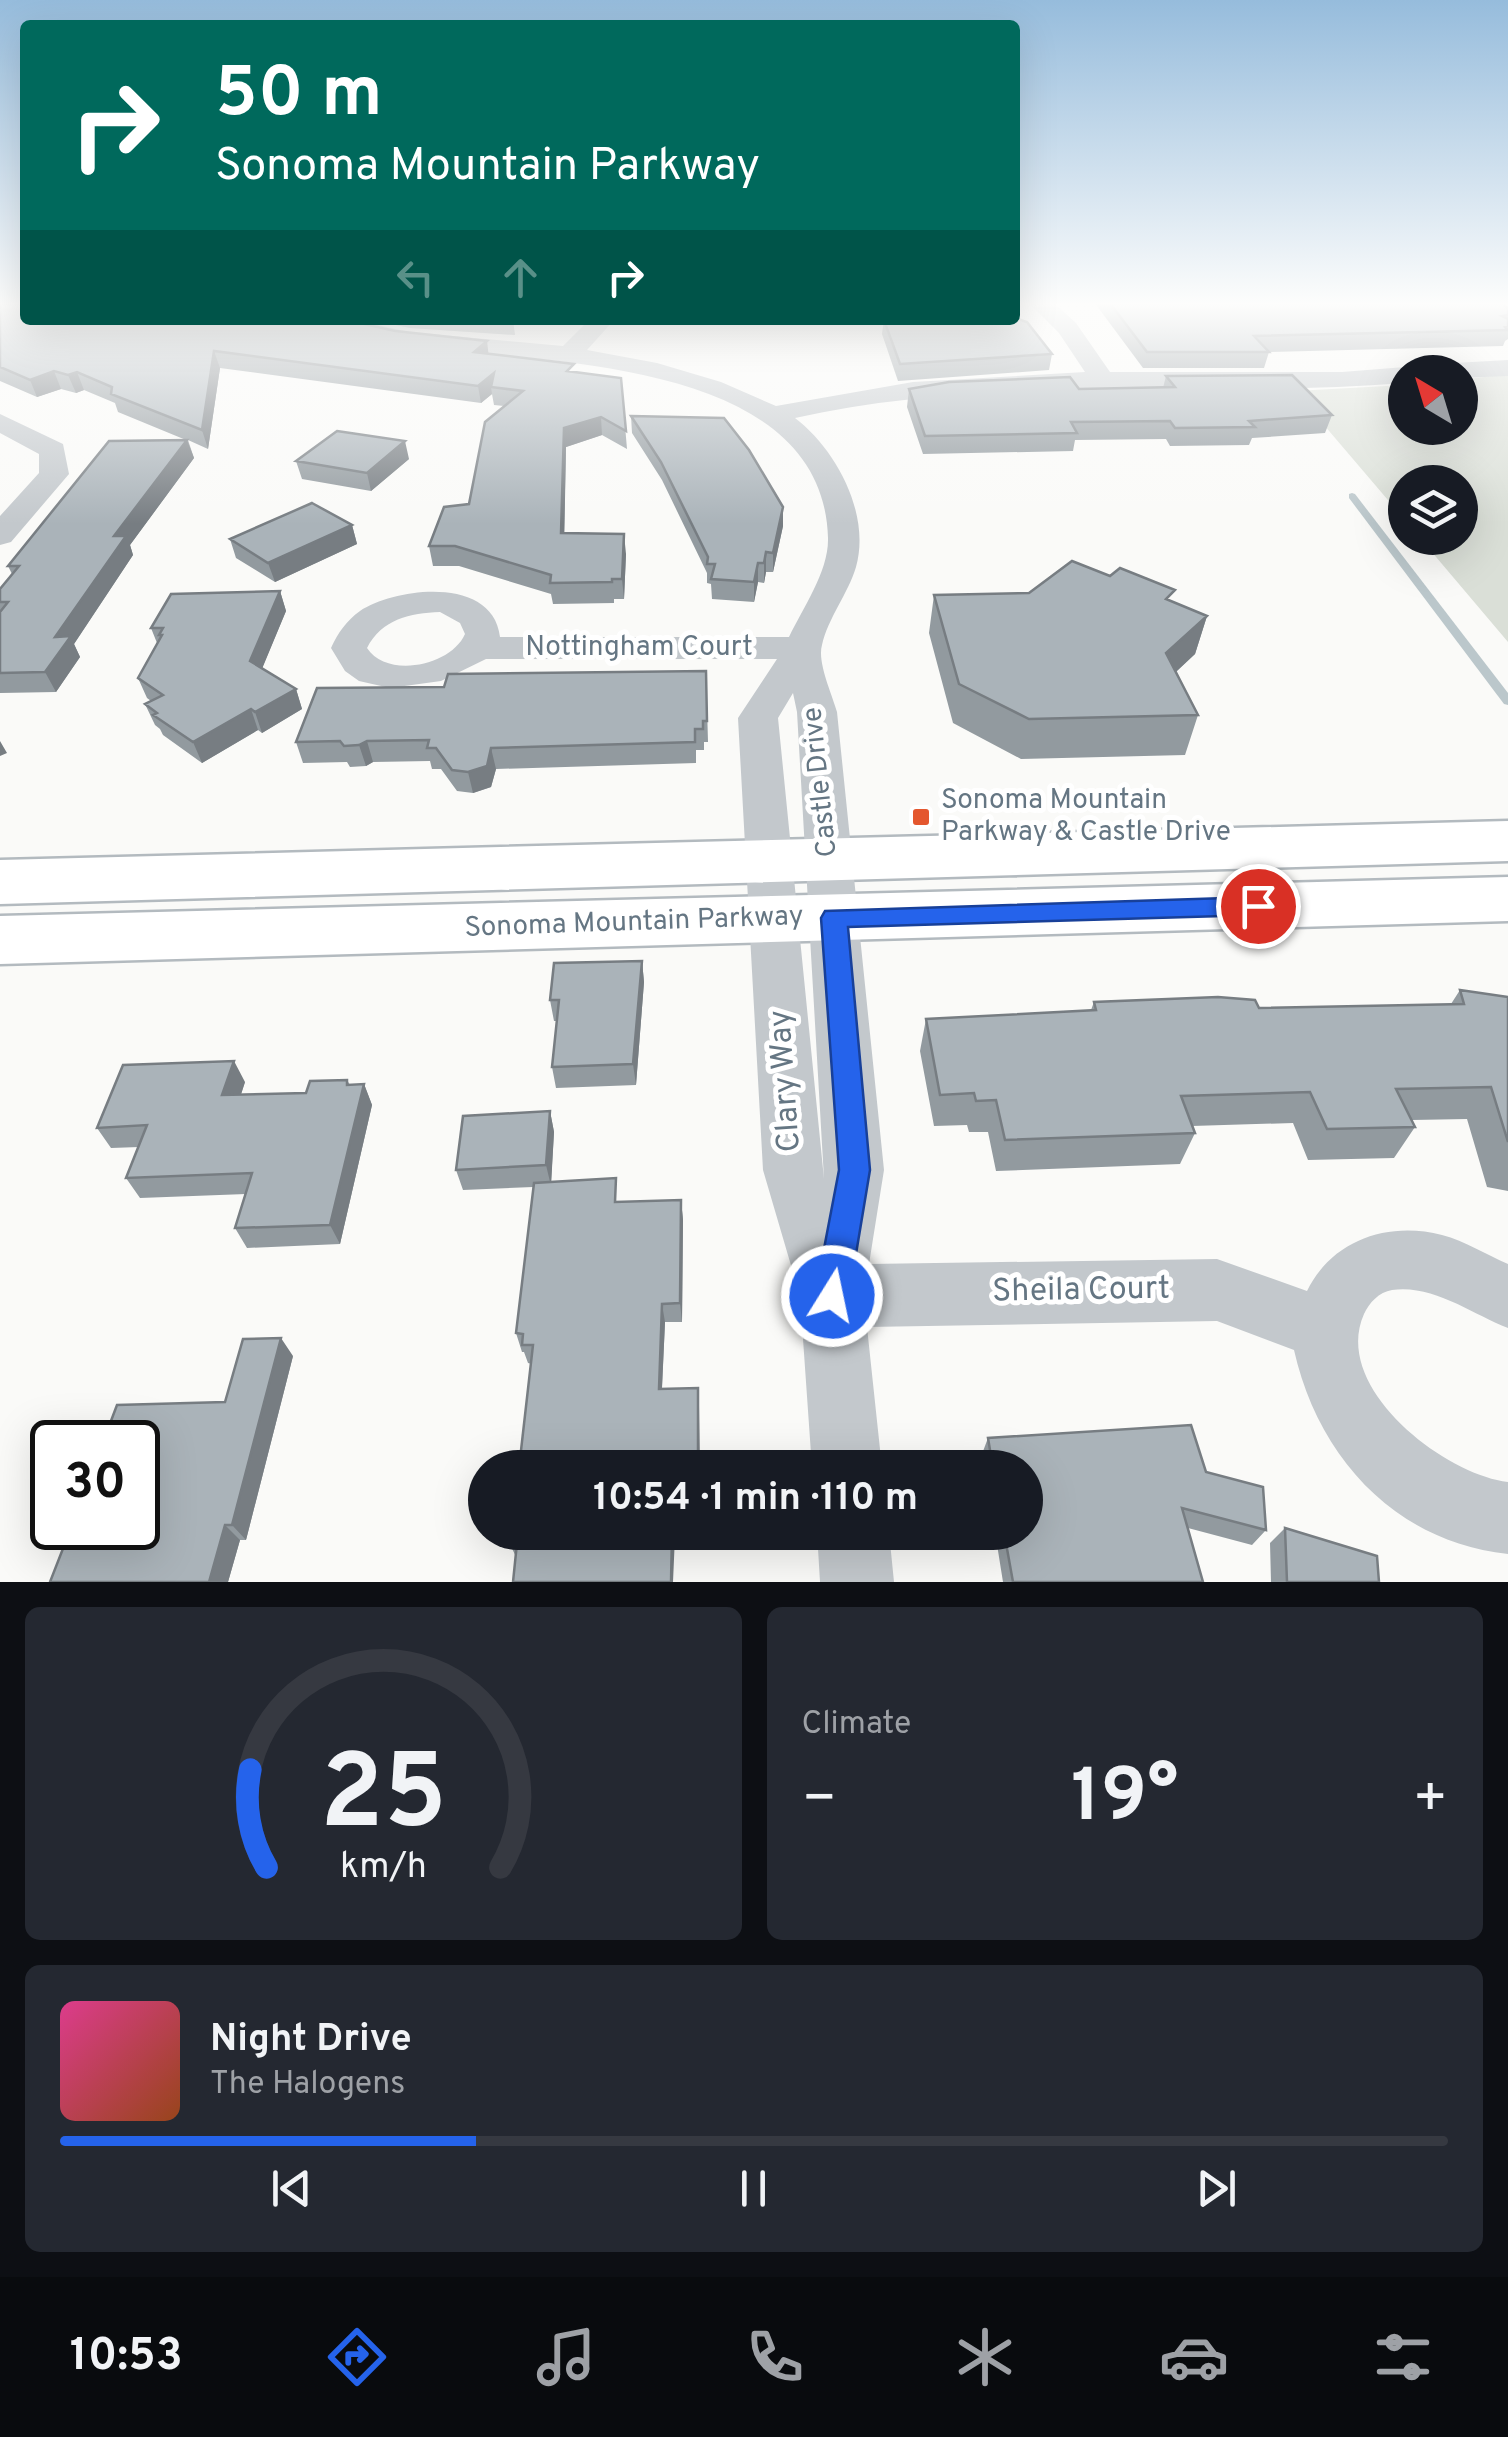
<!DOCTYPE html>
<meta charset="utf-8">
<style>
:root{--surface:#171b24;--page:#242831;--text:#f1f3f6;--muted:#9ea1a6;--line:#363941;--accent:#2563eb}
body{margin:0;font-family:Overpass,sans-serif;background:var(--page);color:var(--text);height:100vh;display:flex;flex-direction:column;font-size:38px;white-space:nowrap}
*{box-sizing:border-box;margin:0}
p{font-size:32px;color:var(--muted)}
.icon{flex:none;width:55px;height:55px;fill:none;stroke:currentColor;stroke-width:2;stroke-linecap:round;stroke-linejoin:round}
.map{position:relative;height:1582px;overflow:hidden}
.drawer{display:flex;flex-direction:column;gap:25px;padding:25px;background:#0d0f14;flex:1}
.drawer>*{flex:none}
.hud{position:absolute;left:20px;top:20px;width:1000px;height:305px;border-radius:10px;box-shadow:0 10px 40px #0002;background:#00695c;color:#fff;overflow:hidden}
.needle{width:65px;rotate:322deg}
.fabs{position:absolute;left:1388px;top:355px;display:grid;gap:20px}
.fabs a{display:grid;place-items:center;width:90px;height:90px;border-radius:50%;background:var(--surface);box-shadow:0 10px 40px #0002;font-size:50px}
.speed{position:absolute;left:30px;top:1420px;display:flex;gap:20px;font-size:50px;font-weight:700;text-align:center}
.speed>*{display:grid;place-content:center;width:130px;height:130px;border-radius:50%;background:var(--surface);box-shadow:0 10px 40px #0002;line-height:1}
.speed .limit{border:5px solid #111;border-radius:15px;background:#fff;color:#111}
.pin{position:absolute;display:grid;place-items:center;width:85px;height:85px;color:#fff;margin:-42px;border:5px solid #fff;border-radius:50%;box-shadow:0 2px 10px #0007}
.me{position:absolute;width:110px;margin:-55px;rotate:10deg;stroke-linejoin:round;filter:drop-shadow(0 0 8px #0008)}
.turn{display:flex;align-items:center;gap:35px;height:210px;padding:0 30px;font-size:45px}
.turn .icon{width:130px;height:130px;stroke-width:2.5}
.turn b{display:block;font-size:70px;line-height:85px}
.lanes{display:flex;align-items:center;height:95px;padding:0 30px;background:#0003;justify-content:center;gap:50px;direction:ltr}
.lanes .off{opacity:.35}
.big{font-size:75px;font-weight:700;line-height:1.1}
.drawer .widget{flex:1;display:flex;flex-direction:column;justify-content:center;gap:15px;min-width:0;padding:0 35px;border-radius:15px;background:var(--page)}
.drawer .dial{align-items:center;gap:0}
.dial svg{height:260px;overflow:visible;fill:none;stroke:var(--line);stroke-width:7;stroke-linecap:round;text-anchor:middle}
.dial text{fill:var(--text);stroke:none}
.song{display:flex;align-items:center;gap:30px}
.cover{width:120px;height:120px;border-radius:15px;background:linear-gradient(135deg,hsl(330 70% 55%),hsl(20 70% 35%))}
.played{height:10px;border-radius:5px;background:linear-gradient(90deg,var(--accent) 30%,var(--line) 30%)}
.keys{display:flex;justify-content:space-around;direction:ltr}
.heat{display:flex;justify-content:space-between;align-items:center;font-size:55px;direction:ltr}
.drawer .tiles{flex:1;display:grid;gap:25px;grid-template-columns:1fr 1fr}
.widget:last-child{grid-column:span 2}
.trip{position:absolute;left:468px;top:1450px;width:575px;height:100px;border-radius:50px;background:var(--surface);box-shadow:0 10px 40px #0002;font-weight:700;line-height:100px;text-align:center}
.tabs{display:flex;height:160px;justify-content:space-around;align-items:center;background:#090b0e;color:var(--muted)}
.tabs .icon{width:70px;height:70px}
.tabs .on{color:var(--accent)}
.tabs b{font-size:45px;color:var(--text)}
.map>svg:first-child{display:block}
.green{fill:#dadfd7}
.lines{fill:none;stroke-linecap:round;stroke-linejoin:round}
.stream{fill:#bbc7cb;fill-rule:evenodd}
.secondary-casing{stroke:#b3babf;stroke-width:5}
.street{fill:#c3c8cc;fill-rule:evenodd}
.secondary{fill:#fff;fill-rule:evenodd}
.wall{fill:#929a9f}
.shaded-wall{fill:#777d82}
.building{fill:#aab3b9;stroke:#777d82;stroke-width:2.5}
.route{fill:#2563eb;stroke:#184099;stroke-width:2.5}
.poi-dot{fill:#e4572e;stroke:#fff;stroke-width:4}
.labels{text-anchor:middle;dominant-baseline:central;stroke-width:10;stroke-linejoin:round;paint-order:stroke}
.street-label{font-size:28px;fill:#657683;stroke:#fff}
.poi-label{font-size:28px;fill:#657683;stroke:#fff;text-anchor:start}
.near-street-label{font-size:32px;fill:#657683;stroke:#fff}
</style>
<div class="map">
<svg width="1508" height="1582" viewBox="0 0 1508 1582">
<rect width="100%" height="100%" fill="#fafaf8"/>
<path class="green" d="M 1508,374 L 1508,642 L 1420,538 L 1460,538 L 1460,482 L 1405,482 L 1405,520 L 1295,391 L 1405,385 L 1405,428 L 1460,428 L 1460,380 Z"/>
<g class="lines">
<path class="stream" d="M 1352,493 L 1355,494 L 1508,693 L 1508,705 L 1504,704 L 1349,498 L 1349,494 Z"/>
<defs>
<path id="secondary" d="M 1508,821 L 1508,861 L 0,904 L 0,860 Z
M 1508,877 L 1508,921 L 0,964 L 0,916 Z"/>
</defs>
<use href="#secondary" class="secondary-casing"/>
<path class="street" d="M 1028,302 L 1053,302 L 1076,323 L 1110,372 L 1342,372 L 1405,367 L 1416,372 L 1405,372 L 1405,383 C 1200,399 998,373 795,418 C 836,449 871,514 856,567 C 848,594 828,618 822,645 C 817,662 832,694 837,712 L 884,1170 L 869,1264 L 1217,1259 L 1307,1291 C 1332,1240 1388,1221 1442,1235 C 1465,1241 1487,1255 1508,1264 L 1508,1328 C 1472,1314 1433,1284 1392,1290 C 1379,1292 1369,1303 1364,1314 C 1331,1388 1445,1475 1508,1482 L 1508,1554 C 1395,1542 1318,1457 1294,1350 L 1217,1321 L 867,1327 L 882,1468 L 812,1468 L 800,1296 L 763,1170 L 738,718 L 777,659 L 486,659 L 441,681 L 390,688 L 359,681 L 345,671 L 331,648 C 338,633 346,621 360,611 C 397,587 493,576 500,637 L 789,637 C 803,608 829,571 828,538 C 823,356 540,364 411,346 C 379,342 346,333 315,325 L 311,320 L 355,320 L 409,332 L 563,346 L 589,320 L 614,320 L 587,350 L 657,363 L 721,382 L 776,406 L 913,382 L 1085,372 L 1059,333 ZM 440,612 L 460,623 L 465,634 C 451,666 387,679 367,648 C 382,619 410,613 440,612 ZM 793,693 L 797,712 L 824,1179 L 778,718 Z
M 1508,360 L 1508,376 L 1460,378 L 1460,372 L 1423,372 L 1436,364 Z
M 0,414 L 63,444 L 69,474 L 11,542 L 0,545 L 0,516 L 39,473 L 39,454 L 0,433 Z
M 817,1532 L 889,1532 L 894,1582 L 820,1582 Z"/>
<use href="#secondary" class="secondary"/>
</g>
<path class="wall" d="M 0,302 L 489,354 L 575,372 L 621,378 L 627,449 L 602,435 L 566,447 L 564,533 L 626,554 L 624,599 L 614,599 L 614,603 L 553,604 L 551,594 L 459,566 L 433,566 L 429,546 L 469,504 L 504,406 L 494,405 L 492,394 L 481,403 L 220,368 L 208,449 L 188,440 L 194,458 L 130,545 L 133,555 L 74,644 L 80,657 L 56,692 L 0,693 L 0,589 L 12,574 L 8,566 L 186,440 L 118,412 L 115,403 L 84,390 L 76,393 L 61,389 L 37,397 L 0,381 Z
M 1094,302 L 1502,302 L 1508,309 L 1508,339 L 1505,341 L 1503,346 L 1269,352 L 1264,368 L 1143,368 Z
M 372,320 L 513,320 L 515,335 L 410,328 Z
M 884,320 L 1015,320 L 1052,354 L 1049,370 L 898,381 L 882,334 Z
M 1166,376 L 1332,415 L 1325,433 L 1252,438 L 1249,445 L 1170,446 L 1166,439 L 1075,440 L 1073,451 L 923,454 L 907,407 L 909,389 L 1163,388 Z
M 631,416 L 783,526 L 773,572 L 766,572 L 764,583 L 758,582 L 754,602 L 712,599 L 711,584 L 707,583 L 707,573 L 662,480 L 632,433 Z
M 409,459 L 371,491 L 302,479 L 296,461 Z
M 352,525 L 357,544 L 275,582 L 236,558 L 230,539 Z
M 1110,576 L 1207,616 L 1195,654 L 1176,672 L 1198,715 L 1185,755 L 1021,759 L 953,723 L 929,633 L 934,595 L 1029,593 Z
M 280,591 L 286,611 L 262,668 L 296,689 L 302,709 L 262,733 L 258,730 L 202,763 L 163,735 L 160,729 L 155,725 L 145,704 L 151,701 L 147,698 L 138,678 L 157,643 L 151,628 Z
M 706,671 L 708,742 L 704,742 L 704,750 L 696,750 L 696,763 L 496,769 L 491,787 L 473,793 L 457,791 L 441,769 L 432,769 L 430,761 L 373,762 L 366,766 L 350,767 L 347,762 L 303,763 L 296,742 L 444,687 Z
M 642,961 L 644,982 L 636,1085 L 556,1088 L 552,1067 L 557,1021 L 554,1021 L 550,1000 Z
M 1460,990 L 1508,997 L 1508,1191 L 1487,1187 L 1467,1119 L 1412,1120 L 1415,1127 L 1394,1158 L 1308,1160 L 1293,1123 L 1192,1126 L 1195,1133 L 1180,1164 L 996,1171 L 988,1132 L 969,1132 L 967,1125 L 934,1126 L 920,1051 L 926,1019 L 1091,1010 L 1094,1002 L 1259,1008 L 1451,1004 Z
M 347,1080 L 350,1085 L 364,1084 L 372,1105 L 340,1244 L 247,1248 L 235,1228 L 246,1194 L 140,1198 L 126,1178 L 139,1147 L 111,1148 L 97,1128 L 245,1082 L 241,1094 L 306,1093 Z
M 550,1111 L 554,1132 L 551,1182 L 619,1202 L 681,1200 L 683,1220 L 682,1322 L 665,1322 L 662,1389 L 699,1406 L 528,1363 L 524,1352 L 522,1352 L 516,1333 L 533,1187 L 463,1190 L 456,1170 Z
M 293,1356 L 246,1540 L 240,1540 L 228,1582 L 50,1582 L 225,1402 Z
M 988,1438 L 1206,1472 L 1266,1530 L 1252,1545 L 1188,1528 L 1203,1582 L 1003,1582 L 995,1532 L 1025,1532 L 1025,1468 L 984,1468 L 982,1454 Z
M 1285,1528 L 1379,1582 L 1271,1582 L 1270,1543 Z
M 511,1532 L 700,1532 L 700,1535 L 675,1536 L 516,1557 L 510,1544 Z"/>
<path class="shaded-wall" d="M 487,341 L 489,358 L 474,352 Z
M 214,351 L 220,368 L 208,449 L 202,430 Z
M 54,371 L 61,389 L 37,397 L 30,380 Z
M 77,372 L 84,390 L 76,393 L 68,375 Z
M 494,373 L 491,387 L 492,394 L 481,403 L 478,386 Z
M 601,417 L 602,435 L 566,447 L 564,552 L 561,533 L 564,428 Z
M 187,440 L 194,458 L 130,545 L 133,555 L 74,644 L 80,657 L 56,692 L 45,672 L 55,637 L 114,536 Z
M 405,441 L 409,459 L 371,491 L 367,473 Z
M 783,507 L 783,526 L 773,572 L 773,553 Z
M 352,525 L 357,544 L 275,582 L 268,563 Z
M 624,534 L 626,554 L 624,599 L 622,579 Z
M 766,552 L 766,572 L 764,583 L 764,563 Z
M 758,563 L 758,582 L 754,602 L 754,582 Z
M 280,591 L 286,611 L 257,681 L 250,661 Z
M 1207,616 L 1195,654 L 1154,692 L 1166,653 Z
M 296,689 L 302,709 L 262,733 L 255,712 Z
M 251,709 L 258,730 L 202,763 L 193,742 Z
M 0,741 L 7,753 L 0,756 Z
M 367,741 L 373,762 L 366,766 L 359,745 Z
M 491,748 L 496,769 L 491,787 L 473,793 L 468,772 Z
M 642,961 L 644,982 L 636,1085 L 633,1064 Z
M 234,1061 L 245,1082 L 234,1116 L 222,1095 Z
M 364,1084 L 372,1105 L 340,1244 L 330,1225 Z
M 550,1111 L 554,1132 L 551,1186 L 546,1165 Z
M 681,1200 L 683,1220 L 682,1322 L 680,1303 Z
M 662,1304 L 665,1322 L 661,1407 L 659,1389 Z
M 281,1338 L 293,1356 L 246,1540 L 232,1525 Z
M 698,1388 L 699,1406 L 700,1468 L 698,1468 Z
M 225,1525 L 240,1540 L 228,1582 L 209,1582 Z
M 672,1532 L 674,1532 L 675,1536 L 673,1582 L 671,1582 Z"/>
<path class="building" d="M 0,302 L 25,302 L 25,320 L 346,320 L 395,331 L 487,341 L 474,352 L 574,364 L 567,371 L 621,378 L 626,431 L 601,417 L 564,428 L 561,533 L 624,534 L 622,579 L 612,579 L 612,582 L 550,583 L 551,575 L 455,546 L 429,546 L 444,507 L 469,504 L 485,422 L 523,391 L 491,387 L 494,373 L 478,386 L 214,351 L 202,430 L 111,394 L 112,387 L 77,372 L 68,375 L 54,371 L 30,380 L 0,367 Z
M 1109,302 L 1502,302 L 1508,309 L 1508,315 L 1502,316 L 1508,319 L 1508,326 L 1505,327 L 1508,330 L 1254,336 L 1269,352 L 1147,352 Z
M 1015,318 L 1027,322 L 1052,354 L 900,364 L 884,320 L 1015,320 Z
M 1292,375 L 1332,415 L 1249,421 L 1255,427 L 1175,428 L 1170,421 L 1071,422 L 1077,433 L 925,436 L 909,389 L 949,382 L 1070,377 L 1079,389 L 1175,387 L 1166,376 Z
M 631,416 L 724,418 L 749,450 L 783,507 L 773,553 L 766,552 L 764,563 L 758,563 L 754,582 L 711,579 L 715,564 L 707,564 L 708,557 L 661,462 Z
M 337,431 L 405,441 L 367,473 L 296,461 Z
M 187,440 L 114,536 L 126,536 L 55,637 L 71,636 L 45,672 L 0,673 L 0,612 L 8,602 L 0,602 L 0,589 L 19,566 L 8,566 L 109,441 Z
M 312,503 L 352,525 L 268,563 L 230,539 Z
M 1072,561 L 1110,576 L 1120,568 L 1175,590 L 1166,599 L 1207,616 L 1166,653 L 1198,715 L 1029,719 L 959,684 L 934,595 L 1029,593 Z
M 280,591 L 250,661 L 296,689 L 255,712 L 251,709 L 193,742 L 153,715 L 157,713 L 145,704 L 163,695 L 138,678 L 162,635 L 159,635 L 163,628 L 151,628 L 171,594 Z
M 706,671 L 707,721 L 703,721 L 703,729 L 695,729 L 695,742 L 491,748 L 487,766 L 468,772 L 452,770 L 436,748 L 427,748 L 429,740 L 367,741 L 359,745 L 344,746 L 340,741 L 296,742 L 317,688 L 444,687 L 448,674 Z
M 642,961 L 633,1064 L 552,1067 L 559,1000 L 550,1000 L 554,963 Z
M 1460,990 L 1508,997 L 1508,1142 L 1491,1087 L 1396,1089 L 1415,1127 L 1327,1129 L 1310,1092 L 1181,1096 L 1195,1133 L 1005,1140 L 996,1100 L 976,1101 L 974,1093 L 940,1095 L 926,1019 L 1096,1010 L 1094,1002 L 1218,997 L 1255,1000 L 1259,1008 L 1464,1004 Z
M 234,1061 L 222,1095 L 306,1093 L 310,1081 L 347,1080 L 347,1085 L 364,1084 L 330,1225 L 235,1228 L 252,1173 L 126,1178 L 147,1125 L 97,1128 L 123,1065 Z
M 550,1111 L 546,1165 L 456,1170 L 463,1116 Z
M 616,1178 L 615,1202 L 681,1200 L 680,1303 L 662,1304 L 659,1389 L 698,1388 L 698,1468 L 519,1468 L 533,1345 L 522,1345 L 523,1334 L 516,1333 L 534,1183 Z
M 281,1338 L 232,1525 L 225,1525 L 209,1582 L 50,1582 L 71,1528 L 138,1528 L 138,1442 L 103,1442 L 117,1405 L 225,1402 L 243,1339 Z
M 1191,1425 L 1206,1472 L 1263,1487 L 1266,1530 L 1182,1508 L 1203,1582 L 1013,1582 L 1004,1532 L 1025,1532 L 1025,1468 L 993,1468 L 988,1438 Z
M 1285,1528 L 1377,1556 L 1379,1582 L 1287,1582 Z
M 511,1532 L 672,1532 L 671,1582 L 513,1582 L 517,1543 L 510,1544 Z"/>
<linearGradient id="sky" x2="0" y2="1"><stop stop-color="#96bcdc"/><stop offset="0.58" stop-color="#fdfdfc"/><stop offset="1" stop-color="#fdfdfc" stop-opacity="0"/></linearGradient>
<rect width="1508" height="524" fill="url(#sky)"/>
<path class="route" d="M 1258,897 L 1267,899 L 1271,906 L 1267,913 L 1258,915 L 848,927 L 870,1170 L 849,1296 L 844,1307 L 832,1312 L 820,1307 L 815,1296 L 839,1170 L 821,918 L 825,911 Z"/>
<rect class="poi-dot" x="911" y="807" width="20" height="20" rx="5"/>
<g class="labels">
<g class="street-label">
<text x="639" y="648">Nottingham Court</text>
<text transform="translate(821 782) rotate(-96)">Castle Drive</text>
<text transform="translate(634 923) rotate(-2)">Sonoma Mountain Parkway</text>
</g>
<g class="poi-label">
<text x="941" y="801">Sonoma Mountain<tspan x="941" dy="32">Parkway &amp; Castle Drive</tspan></text>
</g>
<g class="near-street-label">
<text transform="translate(786 1081) rotate(-94)">Clary Way</text>
<text transform="translate(1081 1291) rotate(-1)">Sheila Court</text>
</g>
</g>
</svg>
<div class="fabs">
<a><svg class="needle" viewBox="-14 -14 28 28"><path d="M0-13l5 13h-10z" fill="#e53935"/><path d="M0 13l5-13h-10z" fill="#9ea1a6"/></svg></a>
<a><svg class="icon" aria-label="layers" viewBox="0 0 24 24"><path d="M12 4l9 5-9 5-9-5zM3 14l9 5 9-5"/></svg></a>
</div>
<div class="speed"><div class="limit">30</div></div>
<div class="pin" style="left:1258px;top:906px;background:#d93025"><svg class="icon" aria-label="arrive" viewBox="0 0 24 24"><path d="M6 21V4h12l-3 4 3 4H6"/></svg></div>
<svg class="me" style="left:832px;top:1296px" viewBox="-20 -20 40 40"><circle r="17" fill="#2563eb" stroke="#fff" stroke-width="3"/><path d="M0-11L8 9 0 5-8 9z" fill="#fff"/></svg>
<div class="trip">10:54 · 1 min · 110 m</div>
<div class="hud">
<div class="turn"><svg class="icon" aria-label="right" viewBox="0 0 24 24"><path d="M7 20v-9h11M14 6l5 5-5 5"/></svg><div><b>50 m</b>Sonoma Mountain Parkway</div></div>
<div class="lanes"><svg class="icon off" aria-label="left" viewBox="0 0 24 24"><path d="M17 20v-9H6M10 6l-5 5 5 5"/></svg><svg class="icon off" aria-label="ahead" viewBox="0 0 24 24"><path d="M12 20V5M6 11l6-6 6 6"/></svg><svg class="icon" aria-label="right" viewBox="0 0 24 24"><path d="M7 20v-9h11M14 6l5 5-5 5"/></svg></div>
</div>
</div>
<section class="drawer">
<div class="tiles">
<div class="widget dial"><svg viewBox="0 0 100 80">
<path d="M14 69A42 42 0 1 1 86 69"/>
<path d="M14 69A42 42 0 0 1 9 39" stroke="#2563eb"/>
<text x="50" y="56" font-size="32" font-weight="700">25</text>
<text x="50" y="72" font-size="11">km/h</text>
</svg></div>
<div class="widget"><p>Climate</p>
<div class="heat"><a>−</a><b class="big">19°</b><a>+</a></div>
</div>
<div class="widget">
<div class="song"><i class="cover"></i><div><b>Night Drive</b><p>The Halogens</p></div></div>
<div class="played"></div>
<div class="keys"><svg class="icon" aria-label="previous" viewBox="0 0 24 24"><path d="M18 5L8 12l10 7zM5 5v14"/></svg><svg class="icon" aria-label="pause" viewBox="0 0 24 24"><path d="M8 5v14M16 5v14"/></svg><svg class="icon" aria-label="next" viewBox="0 0 24 24"><path d="M6 5l10 7-10 7zM19 5v14"/></svg></div>
</div>
</div>
</section>
<nav class="tabs">
<b>10:53</b>
<svg class="icon on" aria-label="directions" viewBox="0 0 24 24"><path d="M12 3l9 9-9 9-9-9zM9 14v-3h6M13 9l2 2-2 2"/></svg>
<svg class="icon" aria-label="music" viewBox="0 0 24 24"><path d="M9 18V5l10-2v13"/><circle cx="6" cy="18" r="3"/><circle cx="16" cy="16" r="3"/></svg>
<svg class="icon" aria-label="phone" viewBox="0 0 24 24"><path d="M5 4h4l2 5-3 2q2 4 5 5l2-3 5 2v4C11 20 4 13 5 4z"/></svg>
<svg class="icon" aria-label="climate" viewBox="0 0 24 24"><path d="M12 3v18M4 7l16 10M4 17L20 7"/></svg>
<svg class="icon" aria-label="car" viewBox="0 0 24 24"><path d="M5 17H2v-5l4-1 3-4h7l3 4 3 1v5h-3M9 17h6M6 11h13"/><circle cx="7" cy="17" r="2"/><circle cx="17" cy="17" r="2"/></svg>
<svg class="icon" aria-label="filters" viewBox="0 0 24 24"><path d="M4 7h16M4 17h16"/><circle cx="9" cy="7" r="2"/><circle cx="15" cy="17" r="2"/></svg>
</nav>
